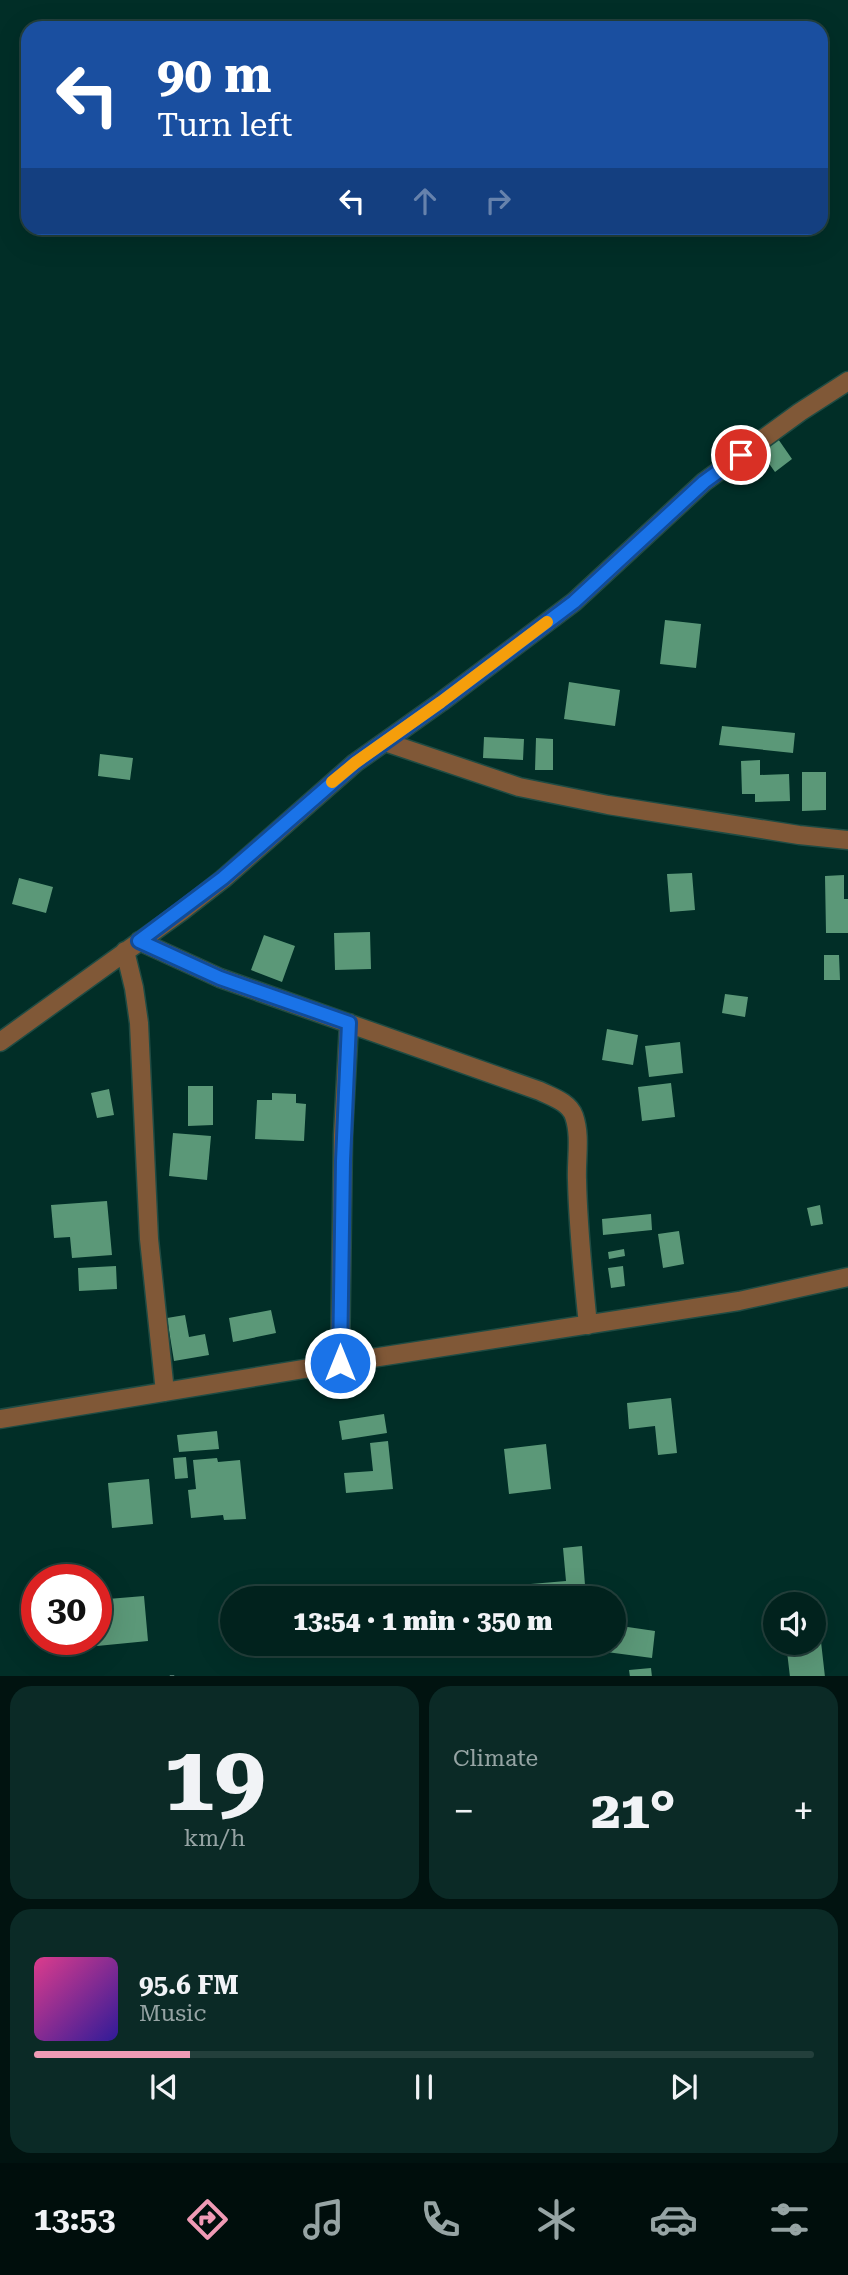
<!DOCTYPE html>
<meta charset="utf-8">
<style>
:root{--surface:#01221d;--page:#0b2a26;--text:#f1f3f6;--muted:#96a4a4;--line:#233f3b;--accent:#f09ab5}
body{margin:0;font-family:"Roboto Serif",serif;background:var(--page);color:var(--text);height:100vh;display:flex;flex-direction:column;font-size:26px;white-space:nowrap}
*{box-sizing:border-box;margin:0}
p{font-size:23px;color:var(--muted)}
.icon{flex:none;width:38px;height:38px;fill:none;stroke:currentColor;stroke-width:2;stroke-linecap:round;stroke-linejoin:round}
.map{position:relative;height:1676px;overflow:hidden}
.details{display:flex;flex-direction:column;gap:10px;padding:10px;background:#011310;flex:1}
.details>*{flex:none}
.banner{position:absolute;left:21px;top:21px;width:807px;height:214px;border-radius:21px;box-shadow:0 7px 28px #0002,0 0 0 2px var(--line);background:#1a4fa0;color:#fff;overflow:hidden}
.controls{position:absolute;left:763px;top:1592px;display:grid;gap:14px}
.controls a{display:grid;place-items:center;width:63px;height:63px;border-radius:50%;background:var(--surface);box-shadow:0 7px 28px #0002,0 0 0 2px var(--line);font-size:35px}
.speed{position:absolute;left:21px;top:1564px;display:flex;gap:14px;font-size:35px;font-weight:700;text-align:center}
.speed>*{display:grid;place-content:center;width:91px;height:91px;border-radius:50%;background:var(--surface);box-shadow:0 7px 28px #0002,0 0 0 2px var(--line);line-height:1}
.speed .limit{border:10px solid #d22;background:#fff;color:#111}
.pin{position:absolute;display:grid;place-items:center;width:60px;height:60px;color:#fff;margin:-30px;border:4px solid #fff;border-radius:50%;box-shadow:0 2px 7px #0007}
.me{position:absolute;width:77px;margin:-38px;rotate:0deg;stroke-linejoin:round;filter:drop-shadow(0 0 5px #0008)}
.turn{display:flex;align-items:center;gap:24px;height:147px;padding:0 21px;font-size:32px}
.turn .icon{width:91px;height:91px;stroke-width:2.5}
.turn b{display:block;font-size:49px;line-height:60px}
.lanes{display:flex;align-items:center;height:66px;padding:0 21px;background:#0003;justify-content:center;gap:35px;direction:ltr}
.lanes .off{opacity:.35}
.big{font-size:52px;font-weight:800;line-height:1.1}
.details .card{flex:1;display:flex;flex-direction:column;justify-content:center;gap:10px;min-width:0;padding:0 24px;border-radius:21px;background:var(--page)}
.details .dial{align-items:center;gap:0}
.dial b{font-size:91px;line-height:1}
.song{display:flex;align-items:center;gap:21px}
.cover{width:84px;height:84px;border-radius:10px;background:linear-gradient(135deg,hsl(330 70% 55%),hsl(250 70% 35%))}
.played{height:7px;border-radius:4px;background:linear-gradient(90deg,var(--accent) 20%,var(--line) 20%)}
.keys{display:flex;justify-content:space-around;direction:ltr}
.heat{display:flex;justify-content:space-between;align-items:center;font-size:38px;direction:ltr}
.details .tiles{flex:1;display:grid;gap:10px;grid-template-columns:1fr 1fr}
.card:last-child{grid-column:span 2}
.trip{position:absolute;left:220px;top:1586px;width:406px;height:70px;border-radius:35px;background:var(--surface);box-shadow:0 7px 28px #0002,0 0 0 2px var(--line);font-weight:800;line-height:70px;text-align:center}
.dock{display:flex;height:112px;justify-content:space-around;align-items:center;background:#000e0c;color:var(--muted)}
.dock .icon{width:49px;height:49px}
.dock .active{color:var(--accent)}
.dock b{font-size:32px;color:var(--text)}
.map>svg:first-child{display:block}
.building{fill:#5b9878}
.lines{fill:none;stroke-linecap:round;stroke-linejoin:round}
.minor-casing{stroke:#1f4b43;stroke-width:21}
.path{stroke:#4f7971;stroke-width:4.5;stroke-dasharray:7 3.5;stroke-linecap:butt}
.minor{stroke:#805837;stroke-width:18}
.route-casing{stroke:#114b97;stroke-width:18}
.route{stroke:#1a73e8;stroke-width:12}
.slow{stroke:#f59e0b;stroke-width:12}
</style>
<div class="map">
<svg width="848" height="1677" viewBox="0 0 848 1677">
<rect width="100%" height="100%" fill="#012e27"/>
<path class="building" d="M 776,436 L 792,459 L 775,472 L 758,448 Z
M 665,620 L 701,624 L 696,668 L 660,664 Z
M 569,682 L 620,690 L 615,726 L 564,719 Z
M 722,726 L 795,733 L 793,753 L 719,745 Z
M 484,737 L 524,739 L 523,760 L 483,758 Z
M 536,738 L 553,739 L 553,770 L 535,770 Z
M 100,754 L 133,758 L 130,780 L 98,776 Z
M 760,760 L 760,775 L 789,774 L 790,801 L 755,802 L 755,794 L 742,794 L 741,761 Z
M 802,772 L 826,772 L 826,810 L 802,811 Z
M 692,873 L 695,910 L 670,912 L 667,874 Z
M 844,875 L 844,899 L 848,899 L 848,933 L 826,933 L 825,876 Z
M 19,878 L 53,887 L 46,913 L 12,904 Z
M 370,932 L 371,969 L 335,970 L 334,933 Z
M 264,935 L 295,946 L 282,982 L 251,970 Z
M 824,955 L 839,955 L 840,980 L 824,980 Z
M 725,994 L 748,997 L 745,1017 L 722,1013 Z
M 607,1029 L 638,1035 L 633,1065 L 602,1060 Z
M 680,1042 L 683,1073 L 649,1077 L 645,1046 Z
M 671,1083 L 675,1117 L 642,1121 L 638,1087 Z
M 188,1086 L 213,1086 L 213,1125 L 188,1126 Z
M 109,1089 L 114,1115 L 97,1118 L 91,1093 Z
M 272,1093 L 296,1094 L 296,1103 L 306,1104 L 304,1141 L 255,1139 L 257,1100 L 272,1100 Z
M 173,1133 L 211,1136 L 207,1180 L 169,1176 Z
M 107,1201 L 112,1255 L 72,1258 L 70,1237 L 54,1238 L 51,1205 Z
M 820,1205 L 823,1224 L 811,1226 L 807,1208 Z
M 651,1214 L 652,1230 L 603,1235 L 602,1219 Z
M 679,1231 L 684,1264 L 663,1268 L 658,1234 Z
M 624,1249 L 625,1256 L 609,1259 L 608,1252 Z
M 116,1266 L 117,1289 L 79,1291 L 78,1268 Z
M 623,1266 L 625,1286 L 611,1288 L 608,1268 Z
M 271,1310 L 276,1333 L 233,1342 L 229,1318 Z
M 185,1315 L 189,1337 L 205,1334 L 209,1355 L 174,1361 L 167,1318 Z
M 671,1398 L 677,1453 L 658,1455 L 655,1426 L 629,1429 L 627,1403 Z
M 384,1414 L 387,1433 L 342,1440 L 339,1421 Z
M 217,1431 L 219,1449 L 179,1452 L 177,1435 Z
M 388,1441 L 393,1489 L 346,1493 L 344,1473 L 373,1471 L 370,1443 Z
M 546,1444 L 551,1489 L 509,1494 L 504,1449 Z
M 186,1457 L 188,1478 L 175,1479 L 173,1458 Z
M 217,1458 L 218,1462 L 240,1460 L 246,1519 L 224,1520 L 223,1515 L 191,1518 L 188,1490 L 196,1489 L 193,1460 Z
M 149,1479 L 153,1524 L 112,1528 L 108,1483 Z
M 582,1546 L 586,1598 L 520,1598 L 519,1585 L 566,1581 L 563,1548 Z
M 144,1596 L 148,1641 L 97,1646 L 96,1600 Z
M 818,1615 L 825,1677 L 790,1677 L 786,1643 L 814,1643 L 814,1616 Z
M 614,1625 L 655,1631 L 652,1658 L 599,1651 L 600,1643 L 614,1643 Z
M 651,1668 L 652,1677 L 630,1677 L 629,1670 Z"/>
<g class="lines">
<defs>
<path id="minor" d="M 385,742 L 519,787 L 608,805 L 799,835 L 848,840
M 139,941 L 220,978 L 540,1091 C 552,1097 569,1102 574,1116 C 581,1136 576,1159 577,1180 C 578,1228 583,1276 588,1325
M 125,951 L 134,988 L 139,1023 L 149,1239 L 165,1392
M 0,1042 L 182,911 L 223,879 L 355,763 L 441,702 L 574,602 L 704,482 L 800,412 L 848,381
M 340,1363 L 343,1135 L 349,1023
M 0,1419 L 340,1363 L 739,1301 L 848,1277"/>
</defs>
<use href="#minor" class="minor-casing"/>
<path class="path" d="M 172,1675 L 172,1677"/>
<use href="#minor" class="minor"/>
</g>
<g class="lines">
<defs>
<path id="route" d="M 340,1363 L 343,1161 L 349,1023 L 220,978 L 139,941 L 223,878 L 355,763 L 441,702 L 574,602 L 704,482 L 741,455"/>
</defs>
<use href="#route" class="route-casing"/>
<use href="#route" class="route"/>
<path class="slow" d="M 332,782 L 355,763 L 441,702 L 547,622"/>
</g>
</svg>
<div class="controls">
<a><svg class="icon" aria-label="sound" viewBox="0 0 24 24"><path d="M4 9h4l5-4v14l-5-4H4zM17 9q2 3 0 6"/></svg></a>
</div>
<div class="speed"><div class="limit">30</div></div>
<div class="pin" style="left:741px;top:455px;background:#d93025"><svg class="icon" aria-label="arrive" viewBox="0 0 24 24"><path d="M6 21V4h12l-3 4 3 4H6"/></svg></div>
<svg class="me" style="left:340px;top:1363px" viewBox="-20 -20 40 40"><circle r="17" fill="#1a73e8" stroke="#fff" stroke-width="3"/><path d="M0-11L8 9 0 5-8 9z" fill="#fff"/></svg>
<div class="trip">13:54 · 1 min · 350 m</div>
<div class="banner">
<div class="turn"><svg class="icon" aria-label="left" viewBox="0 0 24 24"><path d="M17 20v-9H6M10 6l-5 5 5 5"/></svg><div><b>90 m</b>Turn left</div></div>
<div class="lanes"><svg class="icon" aria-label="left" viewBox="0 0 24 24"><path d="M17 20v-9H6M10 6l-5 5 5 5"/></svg><svg class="icon off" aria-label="ahead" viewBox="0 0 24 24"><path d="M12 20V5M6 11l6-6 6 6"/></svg><svg class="icon off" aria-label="right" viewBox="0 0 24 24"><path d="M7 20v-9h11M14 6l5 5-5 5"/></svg></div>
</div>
</div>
<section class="details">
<div class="tiles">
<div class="card dial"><b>19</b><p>km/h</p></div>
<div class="card"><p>Climate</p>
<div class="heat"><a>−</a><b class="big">21°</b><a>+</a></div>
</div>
<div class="card">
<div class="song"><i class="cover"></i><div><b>95.6 FM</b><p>Music</p></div></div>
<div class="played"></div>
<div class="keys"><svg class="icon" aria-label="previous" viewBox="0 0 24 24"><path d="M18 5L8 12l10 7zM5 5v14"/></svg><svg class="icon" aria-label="pause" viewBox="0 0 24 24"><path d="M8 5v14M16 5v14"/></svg><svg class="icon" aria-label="next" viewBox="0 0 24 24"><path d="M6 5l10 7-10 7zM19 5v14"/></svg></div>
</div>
</div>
</section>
<nav class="dock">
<b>13:53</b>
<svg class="icon active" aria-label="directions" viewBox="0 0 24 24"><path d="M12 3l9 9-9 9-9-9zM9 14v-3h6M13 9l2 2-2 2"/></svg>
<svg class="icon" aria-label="music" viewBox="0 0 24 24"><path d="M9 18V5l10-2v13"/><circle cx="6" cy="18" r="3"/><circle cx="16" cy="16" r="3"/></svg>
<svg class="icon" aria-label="phone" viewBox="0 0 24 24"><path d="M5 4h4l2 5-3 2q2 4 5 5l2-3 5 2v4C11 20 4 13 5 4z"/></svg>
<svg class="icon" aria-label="climate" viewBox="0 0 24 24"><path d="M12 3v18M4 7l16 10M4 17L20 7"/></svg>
<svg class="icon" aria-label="car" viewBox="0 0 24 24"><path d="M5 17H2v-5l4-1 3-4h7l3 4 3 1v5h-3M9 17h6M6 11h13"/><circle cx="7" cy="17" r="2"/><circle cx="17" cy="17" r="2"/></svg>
<svg class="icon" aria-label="filters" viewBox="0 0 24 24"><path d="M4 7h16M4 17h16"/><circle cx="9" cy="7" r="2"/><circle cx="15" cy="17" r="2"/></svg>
</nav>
